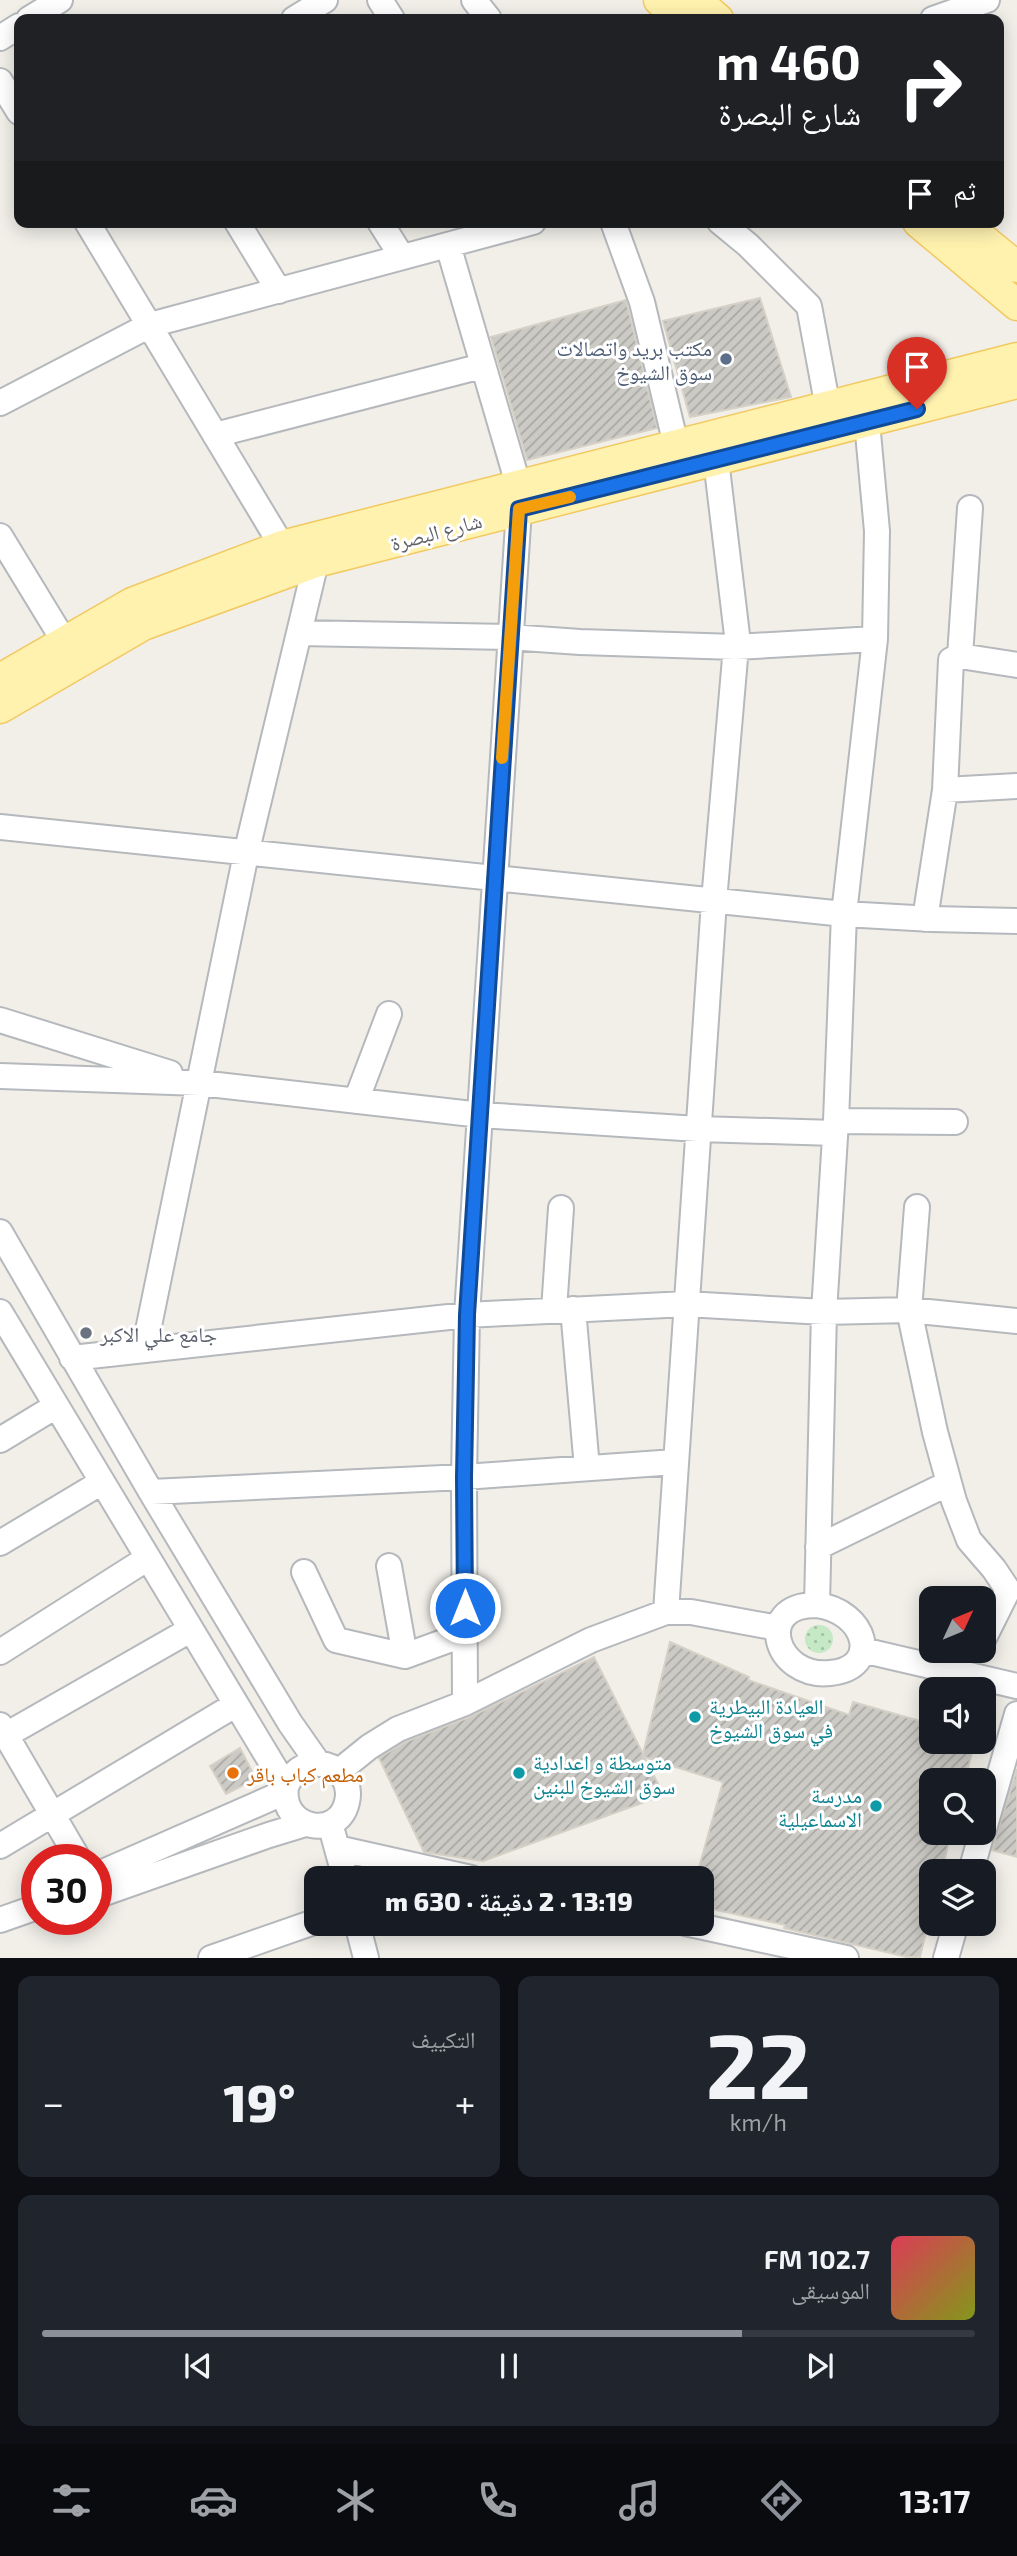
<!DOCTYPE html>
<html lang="ar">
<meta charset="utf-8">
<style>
:root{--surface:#171b24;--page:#20242c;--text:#f1f3f6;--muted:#9ea1a6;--line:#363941;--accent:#8c9099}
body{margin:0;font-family:"Exo 2","Noto Naskh Arabic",sans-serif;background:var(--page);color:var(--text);direction:rtl;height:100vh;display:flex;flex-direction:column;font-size:26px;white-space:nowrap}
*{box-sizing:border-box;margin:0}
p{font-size:23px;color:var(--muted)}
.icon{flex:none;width:38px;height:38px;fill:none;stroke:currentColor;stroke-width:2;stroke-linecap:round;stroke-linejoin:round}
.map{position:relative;height:1958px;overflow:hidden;direction:ltr}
.sheet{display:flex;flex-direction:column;gap:18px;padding:18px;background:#0d0f14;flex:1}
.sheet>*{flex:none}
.top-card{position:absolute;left:14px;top:14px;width:990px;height:214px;border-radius:14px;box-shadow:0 4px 18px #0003;direction:rtl;background:#202124;color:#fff;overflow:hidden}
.needle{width:46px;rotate:46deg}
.buttons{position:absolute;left:919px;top:1586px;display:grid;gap:14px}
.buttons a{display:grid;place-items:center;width:77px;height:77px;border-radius:14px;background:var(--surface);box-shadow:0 4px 18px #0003;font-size:35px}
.speed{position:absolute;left:21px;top:1844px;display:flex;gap:14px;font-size:35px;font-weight:700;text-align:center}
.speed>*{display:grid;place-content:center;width:91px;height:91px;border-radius:50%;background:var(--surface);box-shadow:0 4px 18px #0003;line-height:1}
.speed .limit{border:10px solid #d22;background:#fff;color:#111}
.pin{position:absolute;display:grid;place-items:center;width:60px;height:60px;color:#fff;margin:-72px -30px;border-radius:50% 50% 50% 0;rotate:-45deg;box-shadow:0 0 7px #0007}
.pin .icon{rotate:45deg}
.me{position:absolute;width:77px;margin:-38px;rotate:0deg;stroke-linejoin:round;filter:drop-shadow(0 0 5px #0008)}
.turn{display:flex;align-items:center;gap:24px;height:147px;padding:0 28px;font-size:32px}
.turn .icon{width:91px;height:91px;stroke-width:2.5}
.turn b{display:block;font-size:49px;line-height:60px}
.then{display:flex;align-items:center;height:66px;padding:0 28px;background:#0003;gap:14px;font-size:26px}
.big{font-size:52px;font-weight:800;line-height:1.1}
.sheet .widget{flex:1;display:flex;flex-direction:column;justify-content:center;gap:10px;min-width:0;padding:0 24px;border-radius:14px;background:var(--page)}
.sheet .dial{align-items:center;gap:0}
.dial b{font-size:91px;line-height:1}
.song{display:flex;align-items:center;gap:21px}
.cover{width:84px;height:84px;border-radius:10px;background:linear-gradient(135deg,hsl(350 70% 55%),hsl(70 70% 35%))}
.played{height:7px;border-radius:4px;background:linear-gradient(90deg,var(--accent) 75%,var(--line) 75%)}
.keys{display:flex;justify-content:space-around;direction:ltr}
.heat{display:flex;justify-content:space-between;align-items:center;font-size:38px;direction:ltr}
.sheet .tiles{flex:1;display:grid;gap:18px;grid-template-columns:1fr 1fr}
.widget:last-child{grid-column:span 2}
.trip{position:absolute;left:304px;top:1866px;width:410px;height:70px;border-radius:14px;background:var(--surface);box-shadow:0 4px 18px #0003;font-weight:800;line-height:70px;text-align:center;direction:rtl}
.menu{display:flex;height:112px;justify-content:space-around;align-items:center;background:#090b0e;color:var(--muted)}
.menu .icon{width:49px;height:49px}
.menu .on{color:var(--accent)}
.menu b{font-size:32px;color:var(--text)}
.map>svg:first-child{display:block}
.grass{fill:url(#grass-dots)}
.building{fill:url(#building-hatch);stroke:#d6d1c6;stroke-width:2}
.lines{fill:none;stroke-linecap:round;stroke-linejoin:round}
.minor-casing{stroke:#b5b8bc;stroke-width:28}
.major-casing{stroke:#f2c960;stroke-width:33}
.minor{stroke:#fff;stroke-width:24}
.major{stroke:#fff2af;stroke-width:30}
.route-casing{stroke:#114b97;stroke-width:18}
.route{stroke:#1a73e8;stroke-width:12}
.slow{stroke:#f59e0b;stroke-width:12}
.service-dot{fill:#5c6f8a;stroke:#fff;stroke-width:2.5}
.worship-dot{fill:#6b7280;stroke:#fff;stroke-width:2.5}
.culture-dot{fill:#0f9aa8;stroke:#fff;stroke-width:2.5}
.food-dot{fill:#e8710a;stroke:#fff;stroke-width:2.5}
.labels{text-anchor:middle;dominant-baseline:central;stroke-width:6;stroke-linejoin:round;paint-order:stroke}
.service-label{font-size:21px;fill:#4e5e75;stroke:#fff;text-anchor:end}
.street-label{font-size:21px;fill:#5f6368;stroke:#fff}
.worship-label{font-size:21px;fill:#5b616d;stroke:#fff;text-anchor:start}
.culture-label{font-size:21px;fill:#0d838f;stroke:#fff;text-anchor:start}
.food-label{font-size:21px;fill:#c56008;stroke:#fff;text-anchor:start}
</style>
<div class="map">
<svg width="1017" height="1958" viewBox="0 0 1017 1958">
<defs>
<pattern id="grass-dots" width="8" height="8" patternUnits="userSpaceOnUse" patternTransform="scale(1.75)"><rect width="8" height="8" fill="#c5e8c5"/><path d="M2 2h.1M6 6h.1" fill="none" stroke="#a3c0a4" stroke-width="1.8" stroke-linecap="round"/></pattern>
<pattern id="building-hatch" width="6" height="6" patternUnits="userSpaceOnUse" patternTransform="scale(1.75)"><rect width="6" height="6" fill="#cccac5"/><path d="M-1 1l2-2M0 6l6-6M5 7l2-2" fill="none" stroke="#a9a8a4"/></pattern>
</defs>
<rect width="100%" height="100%" fill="#f1efe8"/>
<path class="grass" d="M805 1639a14 14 0 1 1 28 0a14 14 0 1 1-28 0Z"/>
<path class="building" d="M 760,298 L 791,397 L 690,417 L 663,321 Z
M 626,300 L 657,428 L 527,460 L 491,337 Z
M 670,1642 L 749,1677 L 748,1680 L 849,1715 L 853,1702 L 931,1724 L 931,1741 L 975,1741 L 965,1780 L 931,1780 L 931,1832 L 951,1832 L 942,1871 L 931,1871 L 931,1912 L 920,1957 L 907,1957 L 784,1928 L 785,1925 L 702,1907 L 702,1878 L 696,1878 L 723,1782 L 644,1757 L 664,1795 L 483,1861 L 424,1852 L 379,1758 L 405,1742 L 472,1716 L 594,1657 L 643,1754 Z
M 240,1748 L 256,1779 L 226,1794 L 210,1766 Z
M 1017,1769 L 1017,1857 L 992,1850 Z"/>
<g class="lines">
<defs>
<path id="minor" d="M 380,0 L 392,19
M 474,0 L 489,19
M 29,19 L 60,0
M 294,19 L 325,0
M 933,19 L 987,0
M 0,38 L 19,26
M 0,81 L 19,112
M 87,222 L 282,546 L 288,562
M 237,222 L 279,291
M 380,222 L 402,257
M 613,222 L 642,302 L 676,445
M 720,222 L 748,245 L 809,306 L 828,408
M 448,245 L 518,484 L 519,509 L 467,1315 L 464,1477 L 465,1703
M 0,403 L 150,325 L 533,222
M 215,435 L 482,366
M 0,536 L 64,641
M 299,633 L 509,637 L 580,642 L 736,647 L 875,639
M 960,656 L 970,508
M 945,790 L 1017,786
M 0,827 L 844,914 L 932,919 L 1017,921
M 925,919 L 945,790 L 951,660 L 960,656 L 1017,665
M 0,1020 L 170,1073
M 0,1076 L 200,1083 L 481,1115 L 698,1129 L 835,1133
M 356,1101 L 389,1014
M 836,1121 L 955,1122
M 917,1207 L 909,1310 L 935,1432 L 954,1501 L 969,1540 L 994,1569 L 1008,1590 L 984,1638
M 0,1232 L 151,1492 L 290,1723 L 318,1763
M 573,1309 L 587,1468
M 554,1310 L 561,1208
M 0,1312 L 286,1787 C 280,1829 338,1841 347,1802 C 356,1763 301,1747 286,1787
M 144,1350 L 246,854 L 316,562
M 72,1358 L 467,1315 L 686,1304 L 824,1312 L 909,1310 L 1017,1321
M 0,1440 L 56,1406
M 151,1492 L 464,1477 L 675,1462
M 0,1543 L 102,1482
M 818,1547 L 949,1483
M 389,1566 L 405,1656
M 304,1572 L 336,1640 L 405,1656 L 465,1634
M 817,1605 L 824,1312 L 836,1121 L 844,914 L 875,639 L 877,531 L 867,422
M 817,1605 C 866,1611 883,1668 830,1673 C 775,1679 753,1604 817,1605 Z
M 666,1612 L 714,901 L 737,635 L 716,460
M 862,1650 L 1017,1686
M 0,1652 L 148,1558
M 0,1725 L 79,1860
M 6,1735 L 190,1630
M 338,1772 L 369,1747 L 398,1729 L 465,1703 L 591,1640 L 666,1612 L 691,1612 L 778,1628
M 984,1829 L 1017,1714
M 333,1834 L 345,1878
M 0,1846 L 235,1705
M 337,1848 L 471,1878
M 971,1871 L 982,1832
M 96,1875 L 285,1792
M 96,1896 L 269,1835 L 305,1824
M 0,1920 L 37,1907
M 357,1923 L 366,1958
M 685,1923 L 846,1958
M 211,1958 L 317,1921
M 946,1958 L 956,1923"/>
<path id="major" d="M 659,0 L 680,19
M 696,0 L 718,19
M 918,222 L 1017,305
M 962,222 L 1017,267
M 0,679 L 132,603 L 282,546 L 1017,358
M 0,708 L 143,625 L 316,562 L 1017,383"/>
</defs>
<use href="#minor" class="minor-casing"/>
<use href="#major" class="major-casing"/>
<use href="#minor" class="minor"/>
<use href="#major" class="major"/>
</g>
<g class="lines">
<defs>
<path id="route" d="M 465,1608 L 464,1477 L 467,1315 L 519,509 L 917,409"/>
</defs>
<use href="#route" class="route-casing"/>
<use href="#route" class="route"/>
<path class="slow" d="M 502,758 L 519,509 L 570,497"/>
</g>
<circle class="service-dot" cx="726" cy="359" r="7"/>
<circle class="worship-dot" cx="86" cy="1333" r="7"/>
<g class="culture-dot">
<circle cx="695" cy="1717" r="7"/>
<circle cx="519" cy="1773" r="7"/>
<circle cx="876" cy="1806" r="7"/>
</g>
<circle class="food-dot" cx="233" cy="1773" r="7"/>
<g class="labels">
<g class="service-label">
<text x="712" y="347">مكتب بريد واتصالات<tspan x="712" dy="24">سوق الشيوخ</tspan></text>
</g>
<g class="street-label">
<text transform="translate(436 531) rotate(-15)">شارع البصرة</text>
</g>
<g class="worship-label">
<text x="100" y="1333">جامع علي الاكبر</text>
</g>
<g class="culture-label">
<text x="709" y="1705">العيادة البيطرية<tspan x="709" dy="24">في سوق الشيوخ</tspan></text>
<text x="533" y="1761">متوسطة و اعدادية<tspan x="533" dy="24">سوق الشيوخ للبنين</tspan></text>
<text x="862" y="1794" text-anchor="end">مدرسة<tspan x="862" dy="24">الاسماعيلية</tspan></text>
</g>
<g class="food-label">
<text x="247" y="1773">مطعم كباب باقر</text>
</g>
</g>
</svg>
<div class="buttons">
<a><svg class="needle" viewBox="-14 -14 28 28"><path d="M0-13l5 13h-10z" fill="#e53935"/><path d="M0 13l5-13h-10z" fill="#9ea1a6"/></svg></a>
<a><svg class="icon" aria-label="sound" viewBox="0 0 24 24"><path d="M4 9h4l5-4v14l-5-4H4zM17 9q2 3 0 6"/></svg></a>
<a><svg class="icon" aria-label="search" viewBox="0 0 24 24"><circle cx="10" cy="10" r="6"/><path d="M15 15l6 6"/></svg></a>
<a><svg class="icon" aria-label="layers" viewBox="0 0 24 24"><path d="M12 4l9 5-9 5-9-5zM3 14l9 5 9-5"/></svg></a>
</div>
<div class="speed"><div class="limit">30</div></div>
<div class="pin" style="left:917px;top:409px;background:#d93025"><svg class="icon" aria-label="arrive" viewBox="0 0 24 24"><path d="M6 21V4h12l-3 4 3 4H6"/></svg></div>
<svg class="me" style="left:465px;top:1608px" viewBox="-20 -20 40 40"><circle r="17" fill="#1a73e8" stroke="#fff" stroke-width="3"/><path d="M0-11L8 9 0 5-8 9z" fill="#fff"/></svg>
<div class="trip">13:19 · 2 دقيقة · 630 m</div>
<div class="top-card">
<div class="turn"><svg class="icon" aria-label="right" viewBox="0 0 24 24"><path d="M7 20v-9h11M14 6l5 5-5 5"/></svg><div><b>460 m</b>شارع البصرة</div></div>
<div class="then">ثم<svg class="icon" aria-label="arrive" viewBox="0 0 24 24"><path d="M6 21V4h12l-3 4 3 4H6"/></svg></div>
</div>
</div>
<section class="sheet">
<div class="tiles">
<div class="widget dial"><b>22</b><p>km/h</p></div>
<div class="widget"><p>التكييف</p>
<div class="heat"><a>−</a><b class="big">19°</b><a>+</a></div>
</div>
<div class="widget">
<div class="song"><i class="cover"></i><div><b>102.7 FM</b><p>الموسيقى</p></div></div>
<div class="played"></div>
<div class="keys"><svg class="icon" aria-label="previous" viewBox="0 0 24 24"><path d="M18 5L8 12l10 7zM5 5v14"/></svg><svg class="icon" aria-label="pause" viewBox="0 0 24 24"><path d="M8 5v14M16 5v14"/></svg><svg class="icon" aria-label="next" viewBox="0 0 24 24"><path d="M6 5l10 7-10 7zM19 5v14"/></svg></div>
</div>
</div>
</section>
<nav class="menu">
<b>13:17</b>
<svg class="icon on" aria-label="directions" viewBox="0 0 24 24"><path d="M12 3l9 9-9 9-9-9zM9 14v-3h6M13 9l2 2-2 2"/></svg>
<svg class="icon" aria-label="music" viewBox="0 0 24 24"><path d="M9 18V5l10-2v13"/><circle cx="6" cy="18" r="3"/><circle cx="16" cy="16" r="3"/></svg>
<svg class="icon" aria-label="phone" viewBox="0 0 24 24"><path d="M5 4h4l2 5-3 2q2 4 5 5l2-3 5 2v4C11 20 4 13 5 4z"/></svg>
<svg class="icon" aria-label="climate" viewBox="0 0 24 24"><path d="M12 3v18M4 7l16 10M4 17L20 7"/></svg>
<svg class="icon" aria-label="car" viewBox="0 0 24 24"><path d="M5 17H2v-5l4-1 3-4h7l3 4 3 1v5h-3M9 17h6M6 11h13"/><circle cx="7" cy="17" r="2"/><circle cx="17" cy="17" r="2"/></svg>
<svg class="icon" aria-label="filters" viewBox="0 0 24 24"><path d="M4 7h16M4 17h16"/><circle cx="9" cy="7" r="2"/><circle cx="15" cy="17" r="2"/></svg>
</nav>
